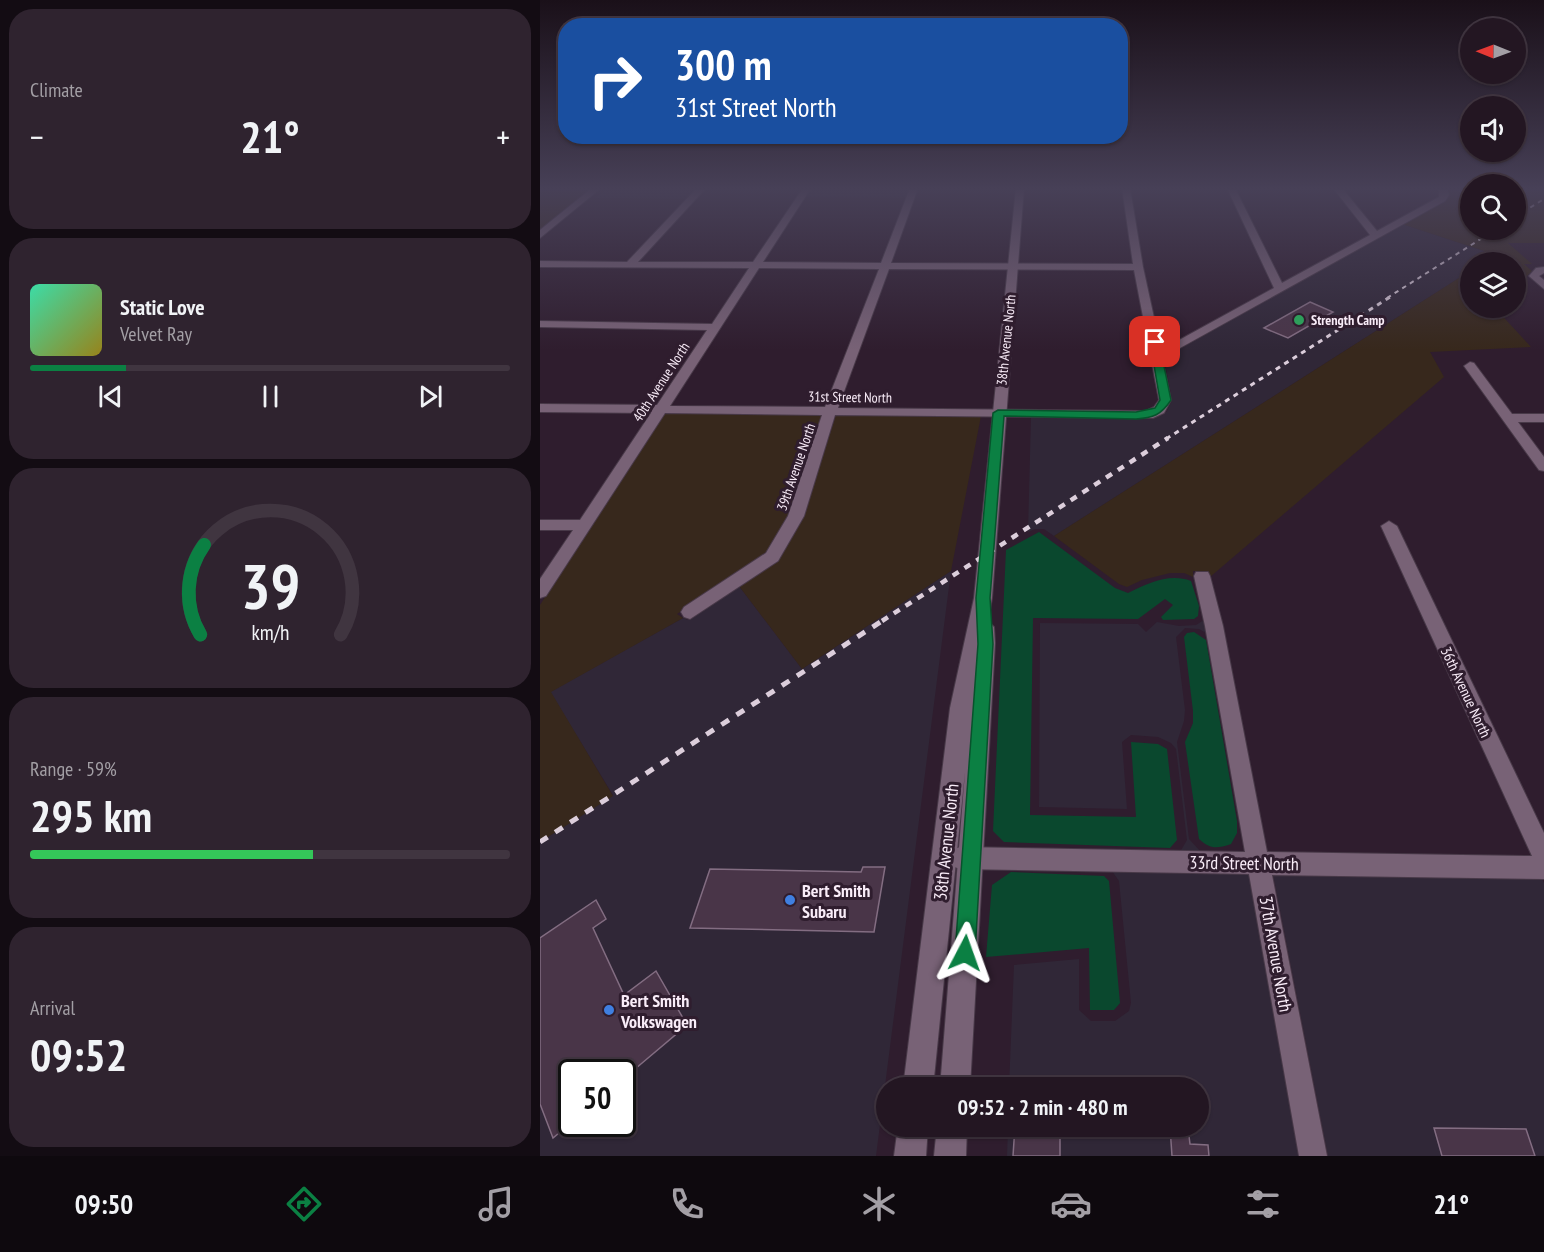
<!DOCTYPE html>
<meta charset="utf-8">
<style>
:root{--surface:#231622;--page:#2f232f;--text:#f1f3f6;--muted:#a39fa5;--line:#403540;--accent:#0b8043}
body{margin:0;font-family:"PT Sans Narrow",sans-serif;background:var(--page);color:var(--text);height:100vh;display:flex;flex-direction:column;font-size:22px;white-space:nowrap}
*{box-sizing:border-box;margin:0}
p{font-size:20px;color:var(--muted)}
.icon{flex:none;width:33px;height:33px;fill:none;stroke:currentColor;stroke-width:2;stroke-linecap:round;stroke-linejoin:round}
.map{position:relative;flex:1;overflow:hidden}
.side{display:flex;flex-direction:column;gap:9px;padding:9px;background:#130c13;width:540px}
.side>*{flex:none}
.hud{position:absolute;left:18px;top:18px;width:570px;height:126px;border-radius:24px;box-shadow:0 2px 4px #0004,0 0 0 2px var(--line);background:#1a4fa0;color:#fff;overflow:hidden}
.needle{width:39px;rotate:271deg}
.controls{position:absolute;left:920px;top:18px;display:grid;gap:12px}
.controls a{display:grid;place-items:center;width:66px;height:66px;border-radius:50%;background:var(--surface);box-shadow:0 2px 4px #0004,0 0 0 2px var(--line);font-size:30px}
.speed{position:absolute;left:18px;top:1059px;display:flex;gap:12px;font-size:30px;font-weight:700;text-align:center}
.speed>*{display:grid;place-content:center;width:78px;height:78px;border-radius:50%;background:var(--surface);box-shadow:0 2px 4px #0004,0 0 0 2px var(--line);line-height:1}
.speed .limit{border:3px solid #111;border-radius:9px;background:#fff;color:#111}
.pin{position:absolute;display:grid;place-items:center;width:51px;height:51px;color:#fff;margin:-26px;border-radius:12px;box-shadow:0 3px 9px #0006}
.me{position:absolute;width:66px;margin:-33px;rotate:4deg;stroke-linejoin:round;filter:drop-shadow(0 0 4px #0008)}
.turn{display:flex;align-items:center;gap:21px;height:126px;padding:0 18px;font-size:27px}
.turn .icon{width:78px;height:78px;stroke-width:2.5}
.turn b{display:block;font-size:42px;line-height:51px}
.big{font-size:45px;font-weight:700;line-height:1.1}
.side .tile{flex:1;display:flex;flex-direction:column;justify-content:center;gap:9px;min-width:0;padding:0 21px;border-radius:24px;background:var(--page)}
.side .dial{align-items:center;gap:0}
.dial svg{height:156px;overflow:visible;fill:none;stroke:var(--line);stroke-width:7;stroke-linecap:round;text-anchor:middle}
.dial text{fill:var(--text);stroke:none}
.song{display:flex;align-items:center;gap:18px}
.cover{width:72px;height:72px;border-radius:9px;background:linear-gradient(135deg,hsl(160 70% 55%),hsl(50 70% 35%))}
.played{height:6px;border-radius:3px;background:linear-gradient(90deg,var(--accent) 20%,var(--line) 20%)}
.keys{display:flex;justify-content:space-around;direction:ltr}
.heat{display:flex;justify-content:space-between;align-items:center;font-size:33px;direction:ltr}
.charge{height:9px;border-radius:4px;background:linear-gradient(90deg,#34c759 59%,var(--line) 0)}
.trip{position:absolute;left:336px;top:1077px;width:333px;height:60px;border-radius:30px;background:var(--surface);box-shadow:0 2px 4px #0004,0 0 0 2px var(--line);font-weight:700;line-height:60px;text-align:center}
.menu{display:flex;height:96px;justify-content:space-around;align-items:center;background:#0e090e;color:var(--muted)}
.menu .icon{width:42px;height:42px}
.menu .selected{color:var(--accent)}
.menu b{font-size:27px;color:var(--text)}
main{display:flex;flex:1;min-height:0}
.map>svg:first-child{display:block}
.commercial{fill:#302737;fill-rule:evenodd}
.industrial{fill:#37281c}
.green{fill:#0a482e}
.building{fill:#493548;stroke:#836d82;stroke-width:1.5}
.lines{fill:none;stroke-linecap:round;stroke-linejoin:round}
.street-casing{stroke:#483948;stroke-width:2}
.secondary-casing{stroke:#483948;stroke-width:2}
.street{fill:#786276;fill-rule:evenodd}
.secondary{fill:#786276;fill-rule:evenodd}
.rail-far3{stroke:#dccedb;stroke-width:2;stroke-dasharray:4.5 4.5;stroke-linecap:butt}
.rail-far2{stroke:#dccedb;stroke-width:3;stroke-dasharray:5 5;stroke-linecap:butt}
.rail-far1{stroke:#dccedb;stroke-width:4.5;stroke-dasharray:7 7;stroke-linecap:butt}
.rail{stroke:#dccedb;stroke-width:5;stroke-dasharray:9 9;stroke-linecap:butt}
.route{fill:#0b8043;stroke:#07532c;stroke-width:1.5}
.leisure-dot{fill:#2e9e5b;stroke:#2f1d2e;stroke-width:2}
.shop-dot{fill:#3f7fe0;stroke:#2f1d2e;stroke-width:2}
.labels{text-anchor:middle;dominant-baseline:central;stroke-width:6;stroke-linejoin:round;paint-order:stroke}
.far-poi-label{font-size:14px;font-weight:bold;fill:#f9ecf8;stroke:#2f1d2e;text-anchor:start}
.far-street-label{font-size:14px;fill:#f9ecf8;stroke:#2f1d2e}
.street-label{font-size:15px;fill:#f9ecf8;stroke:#2f1d2e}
.near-street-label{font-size:18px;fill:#f9ecf8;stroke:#2f1d2e}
.near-poi-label{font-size:18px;font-weight:bold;fill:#f9ecf8;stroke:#2f1d2e;text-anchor:start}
</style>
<main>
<section class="side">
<div class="tile"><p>Climate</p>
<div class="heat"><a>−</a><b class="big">21°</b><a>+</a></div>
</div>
<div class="tile">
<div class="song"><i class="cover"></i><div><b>Static Love</b><p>Velvet Ray</p></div></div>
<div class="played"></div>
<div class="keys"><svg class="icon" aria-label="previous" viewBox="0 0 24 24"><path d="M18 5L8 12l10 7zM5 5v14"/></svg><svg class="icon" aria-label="pause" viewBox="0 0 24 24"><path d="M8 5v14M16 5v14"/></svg><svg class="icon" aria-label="next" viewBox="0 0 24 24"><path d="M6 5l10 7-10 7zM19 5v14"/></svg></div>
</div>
<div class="tile dial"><svg viewBox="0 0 100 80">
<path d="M14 69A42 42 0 1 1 86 69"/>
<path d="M14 69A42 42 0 0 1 16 23" stroke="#0b8043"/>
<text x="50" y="56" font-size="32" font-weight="700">39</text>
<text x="50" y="72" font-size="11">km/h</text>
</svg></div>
<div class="tile"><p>Range · 59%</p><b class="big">295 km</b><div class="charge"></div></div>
<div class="tile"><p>Arrival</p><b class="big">09:52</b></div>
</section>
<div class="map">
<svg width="1004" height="1156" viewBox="0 0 1004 1156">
<rect width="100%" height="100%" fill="#2f1d2e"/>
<path class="commercial" d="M 67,188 L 158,188 L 148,199 L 55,198 Z
M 271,188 L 370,188 L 366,198 L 265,197 Z
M 862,224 L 983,264 L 930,262 L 930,271 L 514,536 L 504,529 L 495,529 L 488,532 L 491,417 L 596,419 L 623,415 L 627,411 L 632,400 L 624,357 Z
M 411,571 L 336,1156 L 0,1156 L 0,842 L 73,795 L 10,692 L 143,618 L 148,620 L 199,586 L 262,669 ZM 32,1072 L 82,1072 L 82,1124 L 32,1124 Z
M 664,620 L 666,633 L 659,629 L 645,628 L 636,637 L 645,710 L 644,721 L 637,742 L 649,839 L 661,852 L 640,852 L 647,840 L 636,749 L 631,743 L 618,737 L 591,735 L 582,742 L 587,809 L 499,807 L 500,623 L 598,624 L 606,632 L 617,622 L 639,626 L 656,625 Z
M 572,871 L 710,873 L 759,1156 L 467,1156 L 468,1127 L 658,1126 L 658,1088 L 469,1087 L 474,965 L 539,959 L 539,1010 L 551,1021 L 575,1021 L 589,1011 L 591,1003 L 579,881 Z
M 733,874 L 1002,879 L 1004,883 L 1004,1156 L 788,1156 Z"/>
<path class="industrial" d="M 0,188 L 53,188 L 0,231 Z
M 918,188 L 930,188 L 930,230 L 975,230 L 975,188 L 1004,188 L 1004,243 L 968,243 L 992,264 L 984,264 L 992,271 L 975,288 L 975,265 L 981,263 L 862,224 L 906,200 L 909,192 Z
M 930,271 L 930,308 L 955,308 L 991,347 L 890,352 L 904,377 L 670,577 L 668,571 L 653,571 L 653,577 L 644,573 L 630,573 L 602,580 L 587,587 L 579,584 L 514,536 Z
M 125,412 L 283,415 L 248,516 L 225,555 L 137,614 L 143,618 L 11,692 L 73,796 L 0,842 L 0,605 Z
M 296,415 L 441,416 L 411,571 L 262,669 L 199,586 L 240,557 L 263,517 Z"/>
<path class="green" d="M 499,532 L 575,588 L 588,593 C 608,583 630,573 651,581 L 659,606 L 658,616 L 654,619 L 623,620 L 621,617 L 633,605 L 625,599 L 598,619 L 493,618 L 490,815 L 596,817 L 591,742 L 618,744 L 627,749 L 637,840 L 630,848 L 464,842 L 453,831 L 466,550 Z
M 654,632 L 666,640 L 697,821 L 697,833 L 691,844 C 676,849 670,849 659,839 L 645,742 L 653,723 L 653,711 L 644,637 L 647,633 Z
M 471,872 L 564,876 L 569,881 L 580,1003 L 574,1010 L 550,1010 L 549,948 L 446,957 L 452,885 Z"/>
<path class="building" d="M 770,302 L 793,312 L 748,338 L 724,328 Z
M 323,867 L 345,867 L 334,932 L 150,928 L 170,869 L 321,872 Z
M 56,900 L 66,919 L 53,928 L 84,995 L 116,971 L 147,1025 L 82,1080 L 82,1072 L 32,1072 L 32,1122 L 13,1138 L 0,1104 L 0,938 Z
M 475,1126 L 520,1126 L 520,1156 L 473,1156 Z
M 630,1127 L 648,1128 L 650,1144 L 668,1145 L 669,1156 L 632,1156 Z
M 894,1128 L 986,1129 L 995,1156 L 902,1156 Z"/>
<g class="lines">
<defs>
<path id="street" d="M 52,188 L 61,188 L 0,238 L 0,230 Z
M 157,188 L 166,188 L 98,262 L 213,262 L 263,188 L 271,188 L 223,262 L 341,263 L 370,188 L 378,188 L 351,263 L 593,264 L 582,188 L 590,188 L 603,267 L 621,350 L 734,288 L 687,188 L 695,188 L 742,283 L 830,235 L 793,188 L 802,188 L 837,231 L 899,197 L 899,188 L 907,188 L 909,195 L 905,201 L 622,358 L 631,400 L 624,413 L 613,418 L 295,415 L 264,516 L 238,561 L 150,619 L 144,617 L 141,612 L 144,607 L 226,553 L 248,516 L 282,415 L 125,413 L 6,596 L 0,598 L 0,579 L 33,530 L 0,530 L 0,520 L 40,520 L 111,413 L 0,412 L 0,404 L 117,405 L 167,330 L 0,327 L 0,321 L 172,324 L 209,268 L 0,267 L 0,261 L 87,262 ZM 219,268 L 339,269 L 285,407 L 130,406 ZM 349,269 L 594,270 L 619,400 L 614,407 L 606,411 L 298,408 Z
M 1004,267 L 1004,273 L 999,276 L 1004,280 L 1004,289 L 989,276 L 996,268 Z
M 930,362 L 934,363 L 972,414 L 1004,414 L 1004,422 L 978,422 L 1004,457 L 1004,471 L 999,470 L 924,366 Z
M 849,521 L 857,526 L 1004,833 L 1004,879 L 732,875 L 787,1156 L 759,1156 L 709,874 L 420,869 L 412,866 L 409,858 L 412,850 L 420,847 L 705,852 L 665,626 L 654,576 L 656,572 L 668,572 L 670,576 L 683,626 L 727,852 L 992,856 L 841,526 Z"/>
<path id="secondary" d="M 476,188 L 484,188 L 452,598 L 448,621 L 454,627 L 455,643 L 430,1088 L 400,1088 L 425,772 L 393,1088 L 363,1088 L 410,708 L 434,598 Z
M 358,1126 L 388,1126 L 386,1156 L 354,1156 Z
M 397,1126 L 427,1126 L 426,1156 L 394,1156 Z"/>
</defs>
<use href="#street" class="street-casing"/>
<use href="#secondary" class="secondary-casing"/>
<use href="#street" class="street"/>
<use href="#secondary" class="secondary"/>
<path class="rail-far3" d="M 975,217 L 1004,199
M 847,298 L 955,230"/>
<path class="rail-far2" d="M 626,439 L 850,297"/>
<path class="rail-far1" d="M 342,621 L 628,438"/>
<path class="rail" d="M 0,842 L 345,619"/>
</g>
<linearGradient id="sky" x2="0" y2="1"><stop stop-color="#1a1019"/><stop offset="0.54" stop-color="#474057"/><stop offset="1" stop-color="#474057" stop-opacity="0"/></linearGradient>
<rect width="1004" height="350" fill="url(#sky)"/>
<path class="route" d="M 615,339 L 619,342 L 631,400 C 621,415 613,418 596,419 L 464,416 L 450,598 L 453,644 L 435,953 L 432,960 L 425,963 L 418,960 L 415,953 L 438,644 L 436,598 L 453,413 L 458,410 L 596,412 L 615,408 L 620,400 L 610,342 Z"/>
<circle class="leisure-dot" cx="759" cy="320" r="6"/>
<g class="shop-dot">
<circle cx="250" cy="900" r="6"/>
<circle cx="69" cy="1010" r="6"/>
</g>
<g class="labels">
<g class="far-poi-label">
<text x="771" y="320">Strength Camp</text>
</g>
<g class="far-street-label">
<text transform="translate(466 340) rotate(-84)">38th Avenue North</text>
<text transform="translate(121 382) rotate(-57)">40th Avenue North</text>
<text transform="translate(310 397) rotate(1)">31st Street North</text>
<text transform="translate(256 467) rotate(-71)">39th Avenue North</text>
</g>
<g class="street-label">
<text transform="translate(926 692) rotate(65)">36th Avenue North</text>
</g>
<g class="near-street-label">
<text transform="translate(406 842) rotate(-84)">38th Avenue North</text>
<text transform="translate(704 863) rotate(1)">33rd Street North</text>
<text transform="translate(736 954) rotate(80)">37th Avenue North</text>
</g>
<g class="near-poi-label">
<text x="262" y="890">Bert Smith<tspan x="262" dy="21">Subaru</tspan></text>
<text x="81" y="1000">Bert Smith<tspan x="81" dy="21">Volkswagen</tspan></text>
</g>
</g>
</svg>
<div class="controls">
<a><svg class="needle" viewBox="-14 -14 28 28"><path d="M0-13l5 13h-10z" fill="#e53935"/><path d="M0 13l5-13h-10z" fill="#a39fa5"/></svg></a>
<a><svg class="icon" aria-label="sound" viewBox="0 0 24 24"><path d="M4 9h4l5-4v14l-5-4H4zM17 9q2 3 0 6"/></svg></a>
<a><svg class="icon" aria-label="search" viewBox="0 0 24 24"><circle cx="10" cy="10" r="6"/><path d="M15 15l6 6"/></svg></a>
<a><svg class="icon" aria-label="layers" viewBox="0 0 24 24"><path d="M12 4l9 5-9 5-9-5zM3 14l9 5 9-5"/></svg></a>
</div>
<div class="speed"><div class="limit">50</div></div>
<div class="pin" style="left:615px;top:342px;background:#d93025"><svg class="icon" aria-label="arrive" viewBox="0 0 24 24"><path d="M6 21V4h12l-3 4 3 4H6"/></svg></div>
<svg class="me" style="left:425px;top:953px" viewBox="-20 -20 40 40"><path d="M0-17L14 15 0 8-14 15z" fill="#0b8043" stroke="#fff" stroke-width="4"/></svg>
<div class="trip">09:52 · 2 min · 480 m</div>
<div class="hud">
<div class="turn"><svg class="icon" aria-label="right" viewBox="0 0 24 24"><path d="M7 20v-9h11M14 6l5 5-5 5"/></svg><div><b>300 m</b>31st Street North</div></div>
</div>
</div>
</main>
<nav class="menu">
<b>09:50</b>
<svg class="icon selected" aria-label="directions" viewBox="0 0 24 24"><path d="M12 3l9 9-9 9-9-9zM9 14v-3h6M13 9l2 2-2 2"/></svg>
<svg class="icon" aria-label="music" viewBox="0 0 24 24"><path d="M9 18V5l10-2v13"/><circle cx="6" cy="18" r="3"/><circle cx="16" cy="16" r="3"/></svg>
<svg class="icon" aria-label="phone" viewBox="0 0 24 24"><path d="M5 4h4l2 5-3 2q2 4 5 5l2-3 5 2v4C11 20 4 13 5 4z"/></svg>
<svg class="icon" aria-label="climate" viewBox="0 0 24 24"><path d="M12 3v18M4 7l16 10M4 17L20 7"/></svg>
<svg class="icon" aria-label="car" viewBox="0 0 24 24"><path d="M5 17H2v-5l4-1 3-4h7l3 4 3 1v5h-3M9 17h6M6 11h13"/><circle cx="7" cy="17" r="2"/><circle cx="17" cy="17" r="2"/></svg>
<svg class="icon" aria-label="filters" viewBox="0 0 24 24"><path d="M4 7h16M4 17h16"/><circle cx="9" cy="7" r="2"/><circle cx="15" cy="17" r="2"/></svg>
<b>21°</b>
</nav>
